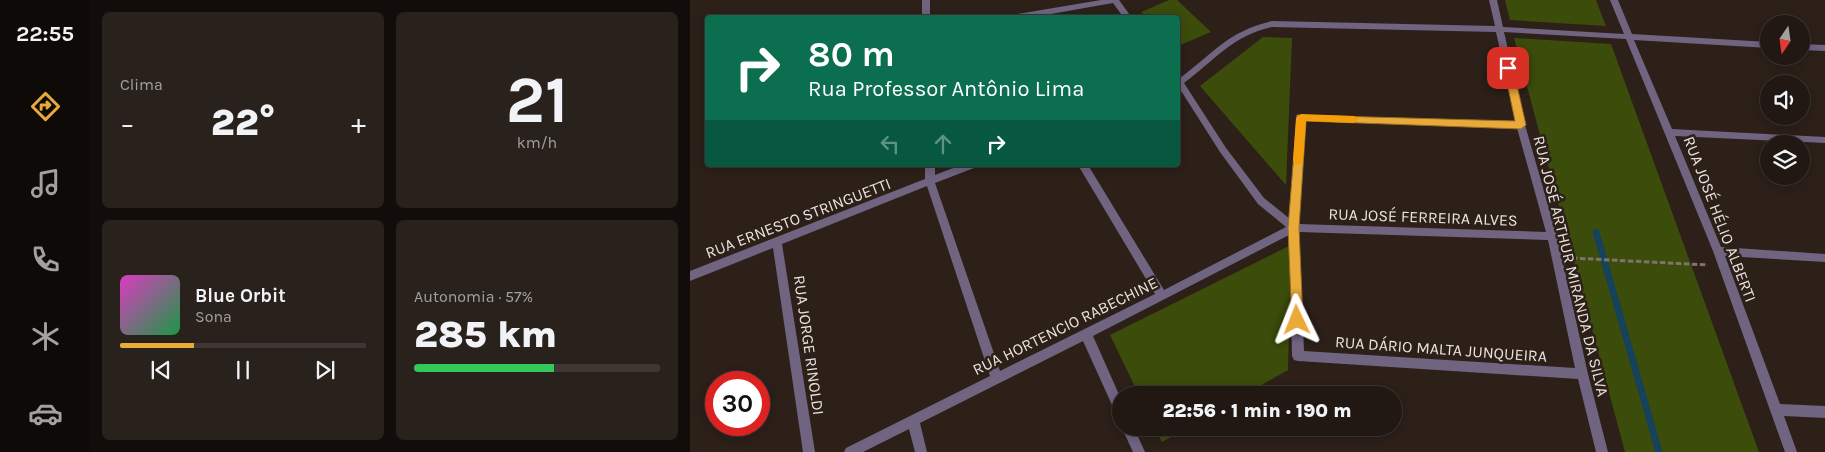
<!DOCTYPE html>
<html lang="pt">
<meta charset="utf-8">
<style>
:root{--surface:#211813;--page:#29211c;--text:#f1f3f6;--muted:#a2a0a0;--line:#3e3733;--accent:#eaaa39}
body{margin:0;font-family:Karla,sans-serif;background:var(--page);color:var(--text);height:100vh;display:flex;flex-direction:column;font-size:19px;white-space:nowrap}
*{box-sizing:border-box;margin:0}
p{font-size:16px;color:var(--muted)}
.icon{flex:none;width:28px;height:28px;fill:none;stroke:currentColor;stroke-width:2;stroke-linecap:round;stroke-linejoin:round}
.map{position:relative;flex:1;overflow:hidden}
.side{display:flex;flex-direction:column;gap:12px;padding:12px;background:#120d0a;width:600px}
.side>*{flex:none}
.hud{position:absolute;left:15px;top:15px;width:475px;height:152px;border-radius:5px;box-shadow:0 2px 12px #0003,0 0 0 1px var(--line);background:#0b6e4f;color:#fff;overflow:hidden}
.needle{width:32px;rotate:193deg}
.buttons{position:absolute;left:1070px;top:15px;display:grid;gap:10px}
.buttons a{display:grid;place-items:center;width:50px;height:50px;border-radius:50%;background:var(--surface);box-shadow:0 2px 12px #0003,0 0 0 1px var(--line);font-size:25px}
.speed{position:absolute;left:15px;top:371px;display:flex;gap:10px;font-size:25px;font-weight:700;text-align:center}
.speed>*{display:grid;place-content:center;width:65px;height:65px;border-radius:50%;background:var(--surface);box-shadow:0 2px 12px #0003,0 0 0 1px var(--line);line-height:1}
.speed .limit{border:8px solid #d22;background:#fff;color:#111}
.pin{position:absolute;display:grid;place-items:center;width:42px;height:42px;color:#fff;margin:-21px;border-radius:10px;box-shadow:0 2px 8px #0006}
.me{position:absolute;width:55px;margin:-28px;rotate:358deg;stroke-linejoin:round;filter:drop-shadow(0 0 4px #0008)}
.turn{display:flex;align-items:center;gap:18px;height:105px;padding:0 20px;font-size:22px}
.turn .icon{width:65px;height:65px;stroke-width:2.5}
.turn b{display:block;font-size:35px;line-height:42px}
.lanes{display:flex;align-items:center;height:48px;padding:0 20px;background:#0003;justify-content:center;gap:25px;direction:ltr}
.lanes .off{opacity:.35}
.big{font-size:38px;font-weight:800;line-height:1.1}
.side .card{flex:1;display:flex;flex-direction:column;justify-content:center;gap:8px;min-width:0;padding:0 18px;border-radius:8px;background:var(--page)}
.side .dial{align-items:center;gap:0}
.dial b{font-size:65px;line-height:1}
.song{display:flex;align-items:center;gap:15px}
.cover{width:60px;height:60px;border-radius:8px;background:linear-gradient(135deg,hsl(310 70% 55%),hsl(140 70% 35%))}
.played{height:5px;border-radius:2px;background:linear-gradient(90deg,var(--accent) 30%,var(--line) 30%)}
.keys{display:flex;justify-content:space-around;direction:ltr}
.heat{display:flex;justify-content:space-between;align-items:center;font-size:28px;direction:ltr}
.charge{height:8px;border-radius:4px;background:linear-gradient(90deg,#34c759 57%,var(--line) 0)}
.side .tiles{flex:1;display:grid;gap:12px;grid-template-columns:repeat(2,1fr)}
.trip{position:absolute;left:422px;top:386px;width:290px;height:50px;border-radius:25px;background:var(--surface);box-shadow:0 2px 12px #0003,0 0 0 1px var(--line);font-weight:800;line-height:50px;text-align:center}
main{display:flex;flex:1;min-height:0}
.tab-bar{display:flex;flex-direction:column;width:90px;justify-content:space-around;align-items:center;background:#0d0a08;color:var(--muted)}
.tab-bar .icon{width:35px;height:35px}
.tab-bar .active{color:var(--accent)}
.tab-bar b{font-size:22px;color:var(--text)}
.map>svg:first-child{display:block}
.green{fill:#3c4c0b}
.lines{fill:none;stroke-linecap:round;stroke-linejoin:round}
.stream{stroke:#16425b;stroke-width:7}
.path{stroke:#7e736d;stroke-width:3;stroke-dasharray:5.5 2.5;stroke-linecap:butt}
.street{fill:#706481;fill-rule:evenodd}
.route{fill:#eaaa39;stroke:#986e25}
.slow{fill:#f59e0b}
.labels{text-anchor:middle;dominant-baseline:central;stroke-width:5;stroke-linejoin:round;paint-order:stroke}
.street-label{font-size:16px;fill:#ece3de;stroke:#2c2019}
</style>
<main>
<nav class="tab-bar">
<b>22:55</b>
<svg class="icon active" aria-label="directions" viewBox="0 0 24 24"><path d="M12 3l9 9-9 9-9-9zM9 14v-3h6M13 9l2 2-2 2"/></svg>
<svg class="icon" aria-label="music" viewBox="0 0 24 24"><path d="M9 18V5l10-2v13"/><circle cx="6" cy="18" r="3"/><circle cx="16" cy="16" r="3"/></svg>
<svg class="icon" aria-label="phone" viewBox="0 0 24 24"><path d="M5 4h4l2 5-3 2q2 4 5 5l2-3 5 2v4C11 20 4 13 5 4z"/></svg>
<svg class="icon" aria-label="climate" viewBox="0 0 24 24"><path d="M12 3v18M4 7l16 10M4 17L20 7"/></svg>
<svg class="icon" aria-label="car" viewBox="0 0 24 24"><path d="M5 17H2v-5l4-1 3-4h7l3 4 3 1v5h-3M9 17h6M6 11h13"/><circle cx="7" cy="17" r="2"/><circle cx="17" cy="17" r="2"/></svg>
</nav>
<section class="side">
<div class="tiles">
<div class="card"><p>Clima</p>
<div class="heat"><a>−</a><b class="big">22°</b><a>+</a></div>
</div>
<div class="card dial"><b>21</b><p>km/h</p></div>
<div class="card">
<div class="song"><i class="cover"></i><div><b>Blue Orbit</b><p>Sona</p></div></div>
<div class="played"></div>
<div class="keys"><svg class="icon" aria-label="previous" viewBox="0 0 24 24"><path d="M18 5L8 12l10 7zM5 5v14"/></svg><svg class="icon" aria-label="pause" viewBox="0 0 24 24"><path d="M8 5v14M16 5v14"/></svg><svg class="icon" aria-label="next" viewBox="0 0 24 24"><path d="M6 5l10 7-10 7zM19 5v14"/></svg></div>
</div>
<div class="card"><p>Autonomia · 57%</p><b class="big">285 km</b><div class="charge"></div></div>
</div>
</section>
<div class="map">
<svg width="1135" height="452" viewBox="0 0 1135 452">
<rect width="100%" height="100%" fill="#2c2019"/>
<path class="green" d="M 479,0 L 487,0 L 521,32 L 488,46 L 488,18 L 457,17 L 451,12 Z
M 815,0 L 906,0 L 916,26 L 820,20 Z
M 573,37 L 602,38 L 596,185 L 510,86 Z
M 824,38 L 921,44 L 1069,452 L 935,452 Z
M 601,245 L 598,370 L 554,395 L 449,395 L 420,335 Z
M 465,428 L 497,428 L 472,442 Z"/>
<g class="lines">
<path class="stream" d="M 906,232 L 969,452"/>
<path class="path" d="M 882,258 L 1018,265"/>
<path class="street" d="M 232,0 L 240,0 L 240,18 L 232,18 Z
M 411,0 L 429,0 L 442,18 L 434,18 L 423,3 L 338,18 L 317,18 L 321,15 Z
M 799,0 L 807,0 L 813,27 L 934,34 L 920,0 L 928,0 L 942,34 L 1079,42 L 1079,48 L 944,40 L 982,129 L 1135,137 L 1135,143 L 985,136 L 1031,247 L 1135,254 L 1135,262 L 1035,256 L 1090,404 L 1135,406 L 1135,418 L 1094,416 L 1107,452 L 1095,452 L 1023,251 L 936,39 L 814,32 L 835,125 L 867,236 L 898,374 L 918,452 L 906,452 L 888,379 L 608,361 L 604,360 L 602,356 L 599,235 L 403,336 L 431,399 L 431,418 L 427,416 L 393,341 L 230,423 L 237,452 L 225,452 L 219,429 L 173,452 L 154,452 L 156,448 L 300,376 L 237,186 L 92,244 L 125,452 L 113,452 L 83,248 L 0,281 L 0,271 L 235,179 L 235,165 L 245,165 L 245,175 L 271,165 L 286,165 L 284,168 L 245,183 L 310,371 L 465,294 L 388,165 L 398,165 L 474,290 L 596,227 L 568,204 L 530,152 L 488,86 L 488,77 L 490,78 C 525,52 537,32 582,21 L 805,26 ZM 582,27 L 806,32 L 826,122 L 608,115 L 600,219 L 574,198 L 536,148 L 494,83 C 525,60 542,36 582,27 ZM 615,120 L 827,128 L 856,232 L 609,224 ZM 609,232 L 858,240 L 885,368 L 614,351 Z
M 1111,44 L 1135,45 L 1135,51 L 1111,50 Z
M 432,428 L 444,428 L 455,452 L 443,452 Z"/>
</g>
<path class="route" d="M 818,64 L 823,68 L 836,125 L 831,129 L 616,121 L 609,228 L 613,320 L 607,325 L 602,324 L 598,228 L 607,115 L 825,121 L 814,68 Z"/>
<path class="slow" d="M 611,114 L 664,116 L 669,119 L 664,123 L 616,121 L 613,161 L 608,165 L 603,161 L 606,118 Z"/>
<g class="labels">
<g class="street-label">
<text transform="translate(733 217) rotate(2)">RUA JOSÉ FERREIRA ALVES</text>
<text transform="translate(108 218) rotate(-21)">RUA ERNESTO STRINGUETTI</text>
<text transform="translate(1030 219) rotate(69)">RUA JOSÉ HÉLIO ALBERTI</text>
<text transform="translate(881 266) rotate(76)">RUA JOSÉ ARTHUR MIRANDA DA SILVA</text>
<text transform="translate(375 326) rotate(-26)">RUA HORTENCIO RABECHINE</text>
<text transform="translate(119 345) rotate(82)">RUA JORGE RINOLDI</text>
<text transform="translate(751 349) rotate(4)">RUA DÁRIO MALTA JUNQUEIRA</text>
</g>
</g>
</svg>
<div class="buttons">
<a><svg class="needle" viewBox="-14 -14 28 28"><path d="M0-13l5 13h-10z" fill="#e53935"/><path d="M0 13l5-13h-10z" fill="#a2a0a0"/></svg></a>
<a><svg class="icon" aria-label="sound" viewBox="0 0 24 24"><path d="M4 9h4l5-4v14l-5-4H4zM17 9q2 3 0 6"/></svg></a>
<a><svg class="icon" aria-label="layers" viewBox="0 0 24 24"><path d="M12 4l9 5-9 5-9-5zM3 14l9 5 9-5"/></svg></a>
</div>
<div class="speed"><div class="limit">30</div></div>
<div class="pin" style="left:818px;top:68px;background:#d93025"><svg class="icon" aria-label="arrive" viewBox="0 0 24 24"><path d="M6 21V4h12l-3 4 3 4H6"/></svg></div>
<svg class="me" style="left:607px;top:320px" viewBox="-20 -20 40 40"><path d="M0-17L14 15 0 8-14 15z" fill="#eaaa39" stroke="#fff" stroke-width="4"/></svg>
<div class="trip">22:56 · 1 min · 190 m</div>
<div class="hud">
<div class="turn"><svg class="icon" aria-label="right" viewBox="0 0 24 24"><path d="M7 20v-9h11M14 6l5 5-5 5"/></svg><div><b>80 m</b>Rua Professor Antônio Lima</div></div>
<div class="lanes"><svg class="icon off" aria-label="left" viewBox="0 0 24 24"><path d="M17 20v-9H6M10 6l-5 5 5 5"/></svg><svg class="icon off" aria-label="ahead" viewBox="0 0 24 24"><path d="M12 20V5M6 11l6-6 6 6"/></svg><svg class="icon" aria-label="right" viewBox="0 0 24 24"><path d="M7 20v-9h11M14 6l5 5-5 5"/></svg></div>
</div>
</div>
</main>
